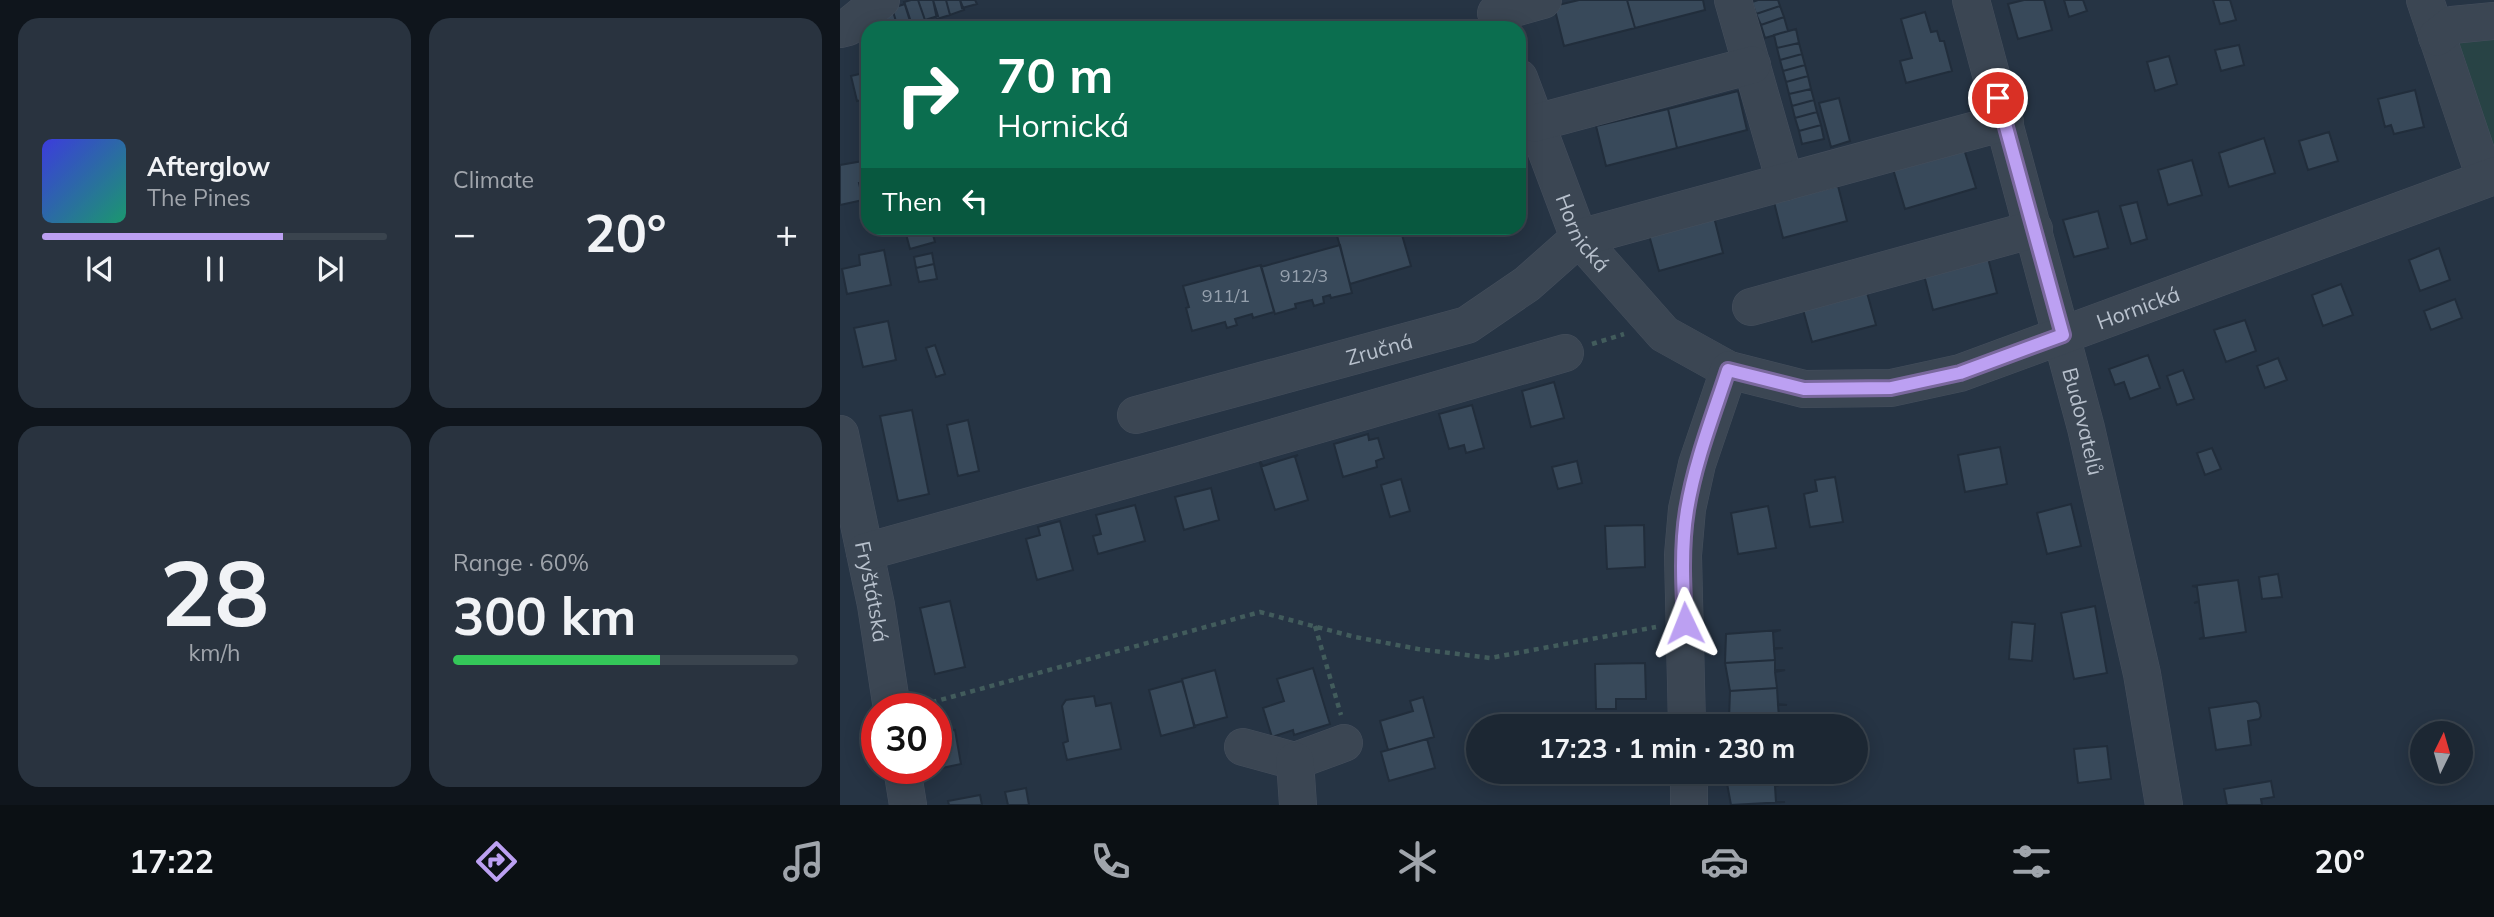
<!DOCTYPE html>
<meta charset="utf-8">
<style>
:root{--surface:#1c2733;--page:#29333f;--text:#f1f3f6;--muted:#a0a5ac;--line:#3a444e;--accent:#bca0f2}
body{margin:0;font-family:Mulish,sans-serif;background:var(--page);color:var(--text);height:100vh;display:flex;flex-direction:column;font-size:26px;white-space:nowrap}
*{box-sizing:border-box;margin:0}
p{font-size:23px;color:var(--muted)}
.icon{flex:none;width:38px;height:38px;fill:none;stroke:currentColor;stroke-width:2;stroke-linecap:round;stroke-linejoin:round}
.map{position:relative;flex:1;overflow:hidden}
.side{display:flex;flex-direction:column;gap:18px;padding:18px;background:#0f151c;width:840px}
.side>*{flex:none}
.guide{position:absolute;left:21px;top:21px;width:665px;height:214px;border-radius:21px;box-shadow:0 4px 18px #0003,0 0 0 2px var(--line);background:#0b6e4f;color:#fff;overflow:hidden}
.needle{width:46px;rotate:5deg}
.tools{position:absolute;left:1570px;top:721px;display:grid;gap:14px}
.tools a{display:grid;place-items:center;width:63px;height:63px;border-radius:50%;background:var(--surface);box-shadow:0 4px 18px #0003,0 0 0 2px var(--line);font-size:35px}
.speed{position:absolute;left:21px;top:693px;display:flex;gap:14px;font-size:35px;font-weight:700;text-align:center}
.speed>*{display:grid;place-content:center;width:91px;height:91px;border-radius:50%;background:var(--surface);box-shadow:0 4px 18px #0003,0 0 0 2px var(--line);line-height:1}
.speed .limit{border:10px solid #d22;background:#fff;color:#111}
.pin{position:absolute;display:grid;place-items:center;width:60px;height:60px;color:#fff;margin:-30px;border:4px solid #fff;border-radius:50%;box-shadow:0 2px 7px #0007}
.me{position:absolute;width:77px;margin:-38px;rotate:358deg;stroke-linejoin:round;filter:drop-shadow(0 0 5px #0008)}
.turn{display:flex;align-items:center;gap:24px;height:147px;padding:0 21px;font-size:32px}
.turn .icon{width:91px;height:91px;stroke-width:2.5}
.turn b{display:block;font-size:49px;line-height:60px}
.then{display:flex;align-items:center;height:66px;padding:0 21px;background:#0003;gap:14px;font-size:26px}
.big{font-size:52px;font-weight:700;line-height:1.1}
.side .widget{flex:1;display:flex;flex-direction:column;justify-content:center;gap:10px;min-width:0;padding:0 24px;border-radius:21px;background:var(--page)}
.side .dial{align-items:center;gap:0}
.dial b{font-size:91px;line-height:1}
.song{display:flex;align-items:center;gap:21px}
.cover{width:84px;height:84px;border-radius:10px;background:linear-gradient(135deg,hsl(240 70% 55%),hsl(160 70% 35%))}
.played{height:7px;border-radius:4px;background:linear-gradient(90deg,var(--accent) 70%,var(--line) 70%)}
.keys{display:flex;justify-content:space-around;direction:ltr}
.heat{display:flex;justify-content:space-between;align-items:center;font-size:38px;direction:ltr}
.charge{height:10px;border-radius:5px;background:linear-gradient(90deg,#34c759 60%,var(--line) 0)}
.side .tiles{flex:1;display:grid;gap:18px;grid-template-columns:repeat(2,1fr)}
.trip{position:absolute;left:626px;top:714px;width:402px;height:70px;border-radius:35px;background:var(--surface);box-shadow:0 4px 18px #0003,0 0 0 2px var(--line);font-weight:700;line-height:70px;text-align:center}
.tab-bar{display:flex;height:112px;justify-content:space-around;align-items:center;background:#0b1014;color:var(--muted)}
.tab-bar .icon{width:49px;height:49px}
.tab-bar .current{color:var(--accent)}
.tab-bar b{font-size:32px;color:var(--text)}
main{display:flex;flex:1;min-height:0}
.map>svg:first-child{display:block}
.green{fill:#284345}
.building{fill:#38495a;stroke:#212d3b;stroke-width:2}
.lines{fill:none;stroke-linecap:round;stroke-linejoin:round}
.minor-casing{stroke:#454f5d;stroke-width:38}
.path{stroke:#425c5c;stroke-width:4.5;stroke-dasharray:5 5;stroke-linecap:butt}
.minor{stroke:#3b4653;stroke-width:37}
.route-casing{stroke:#7a689d;stroke-width:18}
.route{stroke:#bca0f2;stroke-width:12}
.labels{text-anchor:middle;dominant-baseline:central;stroke-width:7;stroke-linejoin:round;paint-order:stroke}
.number-label{font-size:18px;fill:#96a1ae}
.street-label{font-size:21px;fill:#b8c1cd;stroke:#1f2b39}
</style>
<main>
<section class="side">
<div class="tiles">
<div class="widget">
<div class="song"><i class="cover"></i><div><b>Afterglow</b><p>The Pines</p></div></div>
<div class="played"></div>
<div class="keys"><svg class="icon" aria-label="previous" viewBox="0 0 24 24"><path d="M18 5L8 12l10 7zM5 5v14"/></svg><svg class="icon" aria-label="pause" viewBox="0 0 24 24"><path d="M8 5v14M16 5v14"/></svg><svg class="icon" aria-label="next" viewBox="0 0 24 24"><path d="M6 5l10 7-10 7zM19 5v14"/></svg></div>
</div>
<div class="widget"><p>Climate</p>
<div class="heat"><a>−</a><b class="big">20°</b><a>+</a></div>
</div>
<div class="widget dial"><b>28</b><p>km/h</p></div>
<div class="widget"><p>Range · 60%</p><b class="big">300 km</b><div class="charge"></div></div>
</div>
</section>
<div class="map">
<svg width="1654" height="805" viewBox="0 0 1654 805">
<rect width="100%" height="100%" fill="#263444"/>
<path class="green" d="M 1654,27 L 1654,156 L 1609,33 Z"/>
<path class="building" d="M 71,0 L 78,0 L 85,20 L 71,24 L 64,2 Z
M 78,0 L 93,0 L 98,16 L 85,20 Z
M 93,0 L 106,0 L 110,15 L 97,19 Z
M 106,0 L 120,0 L 124,10 L 110,15 Z
M 120,0 L 135,0 L 137,4 L 122,8 Z
M 739,0 L 787,0 L 795,28 L 724,46 L 714,6 Z
M 787,0 L 863,0 L 865,10 L 795,28 Z
M 918,0 L 938,0 L 940,6 L 916,14 L 912,2 Z
M 1184,0 L 1204,0 L 1212,30 L 1178,39 L 1168,4 Z
M 1224,0 L 1243,0 L 1247,11 L 1229,17 Z
M 1373,0 L 1390,0 L 1396,20 L 1380,24 Z
M 65,4 L 72,25 L 58,28 L 52,8 Z
M 940,6 L 944,17 L 921,25 L 916,14 Z
M 52,8 L 58,28 L 44,28 L 39,12 Z
M 1085,12 L 1091,32 L 1097,31 L 1100,41 L 1104,41 L 1112,71 L 1066,83 L 1060,61 L 1072,58 L 1061,19 Z
M 944,17 L 948,31 L 925,38 L 921,25 Z
M 956,29 L 959,43 L 937,48 L 934,35 Z
M 959,43 L 962,54 L 940,60 L 937,48 Z
M 1399,45 L 1404,65 L 1381,71 L 1375,50 Z
M 962,54 L 965,65 L 943,71 L 940,60 Z
M 1329,56 L 1337,84 L 1315,91 L 1307,62 Z
M 965,65 L 968,76 L 946,82 L 943,71 Z
M 28,72 L 28,99 L 17,101 L 11,76 Z
M 968,76 L 971,89 L 949,94 L 946,82 Z
M 971,89 L 974,100 L 952,106 L 949,94 Z
M 1575,90 L 1584,127 L 1554,134 L 1551,125 L 1545,127 L 1538,99 Z
M 898,91 L 907,130 L 837,148 L 828,109 Z
M 999,98 L 1010,141 L 991,147 L 979,103 Z
M 974,100 L 977,112 L 955,118 L 952,106 Z
M 828,109 L 837,148 L 766,166 L 756,126 Z
M 977,112 L 981,125 L 959,131 L 955,118 Z
M 981,125 L 984,139 L 962,144 L 959,131 Z
M 1489,132 L 1498,161 L 1468,170 L 1459,141 Z
M 1424,138 L 1435,173 L 1389,187 L 1379,153 Z
M 1124,149 L 1136,188 L 1065,209 L 1053,169 Z
M 1352,160 L 1362,195 L 1328,205 L 1318,170 Z
M 23,161 L 27,181 L 19,183 L 23,200 L 0,205 L 0,165 Z
M 998,186 L 1007,221 L 943,238 L 934,202 Z
M 1297,202 L 1307,239 L 1291,244 L 1280,206 Z
M 1258,211 L 1268,248 L 1234,257 L 1223,220 Z
M 874,217 L 883,253 L 819,271 L 809,235 Z
M 91,228 L 95,242 L 70,249 L 66,234 Z
M 495,228 L 560,228 L 571,266 L 510,284 Z
M 609,228 L 634,228 L 634,229 L 611,236 Z
M 500,245 L 512,293 L 491,298 L 490,295 L 483,297 L 484,303 L 474,306 L 472,300 L 455,304 L 456,308 L 435,314 L 421,267 Z
M 1599,248 L 1610,280 L 1580,291 L 1569,260 Z
M 44,250 L 51,285 L 7,294 L 2,269 L 20,265 L 19,255 Z
M 92,253 L 94,264 L 76,268 L 74,257 Z
M 1148,258 L 1157,293 L 1093,310 L 1084,275 Z
M 94,264 L 97,279 L 79,282 L 76,268 Z
M 421,265 L 434,312 L 413,318 L 412,314 L 395,319 L 397,325 L 387,328 L 385,322 L 352,331 L 346,308 L 349,307 L 343,286 Z
M 1501,284 L 1513,315 L 1483,326 L 1472,295 Z
M 1026,289 L 1036,325 L 972,342 L 962,306 Z
M 1615,299 L 1622,318 L 1591,330 L 1584,311 Z
M 1405,320 L 1416,351 L 1386,362 L 1374,330 Z
M 48,321 L 56,360 L 23,367 L 14,328 Z
M 95,345 L 105,374 L 96,377 L 86,348 Z
M 1308,355 L 1320,388 L 1290,399 L 1284,382 L 1275,385 L 1269,369 Z
M 1438,358 L 1447,380 L 1425,388 L 1417,366 Z
M 1343,370 L 1354,399 L 1337,405 L 1327,376 Z
M 714,382 L 724,418 L 691,427 L 682,391 Z
M 632,405 L 644,448 L 626,453 L 624,445 L 609,449 L 599,414 Z
M 72,410 L 89,494 L 58,501 L 40,416 Z
M 128,420 L 139,471 L 118,476 L 107,425 Z
M 528,434 L 529,440 L 538,438 L 544,458 L 536,461 L 537,467 L 503,477 L 494,444 Z
M 1160,447 L 1167,484 L 1125,492 L 1118,455 Z
M 1372,448 L 1381,469 L 1365,475 L 1357,453 Z
M 458,455 L 455,457 L 468,500 L 435,510 L 419,460 L 423,466 Z
M 737,461 L 742,483 L 718,489 L 712,467 Z
M 995,477 L 1003,522 L 970,527 L 964,494 L 977,491 L 975,480 Z
M 561,479 L 570,511 L 550,517 L 541,485 Z
M 371,488 L 379,520 L 344,530 L 335,497 Z
M 1231,504 L 1241,546 L 1207,554 L 1197,513 Z
M 295,505 L 305,541 L 258,554 L 253,536 L 261,534 L 256,515 Z
M 928,506 L 936,548 L 898,554 L 891,513 Z
M 220,521 L 233,570 L 197,580 L 186,539 L 200,535 L 198,527 Z
M 804,525 L 805,567 L 767,569 L 765,526 Z
M 1438,574 L 1442,597 L 1422,599 L 1419,577 Z
M 1398,580 L 1406,632 L 1359,639 L 1364,637 L 1359,602 L 1354,603 L 1359,601 L 1357,587 L 1352,586 Z
M 110,601 L 125,667 L 95,674 L 80,608 Z
M 1255,606 L 1267,673 L 1234,679 L 1221,613 Z
M 1172,622 L 1195,624 L 1192,661 L 1169,659 Z
M 941,630 L 933,632 L 934,648 L 943,648 L 934,649 L 935,660 L 885,663 L 886,634 Z
M 935,660 L 935,670 L 945,670 L 935,672 L 937,688 L 890,691 L 885,663 Z
M 805,663 L 806,699 L 776,699 L 776,709 L 756,709 L 755,664 Z
M 473,668 L 490,724 L 454,735 L 453,730 L 432,737 L 423,708 L 444,701 L 437,679 Z
M 375,670 L 387,717 L 354,726 L 342,679 Z
M 342,681 L 355,727 L 321,736 L 309,690 Z
M 937,688 L 938,704 L 947,705 L 938,705 L 939,717 L 889,720 L 890,691 Z
M 254,696 L 256,706 L 271,703 L 281,749 L 227,760 L 223,743 L 228,741 L 222,706 L 226,700 Z
M 583,697 L 594,737 L 548,750 L 540,721 L 573,711 L 570,701 Z
M 1416,701 L 1419,704 L 1421,716 L 1419,719 L 1408,721 L 1411,745 L 1376,750 L 1369,708 Z
M 939,717 L 940,726 L 891,726 L 889,722 Z
M 115,730 L 121,764 L 102,768 L 96,733 Z
M 587,739 L 595,768 L 549,781 L 541,752 Z
M 1267,746 L 1271,779 L 1238,783 L 1234,749 Z
M 772,772 L 811,772 L 811,784 L 772,784 Z
M 887,772 L 934,772 L 934,775 L 886,778 Z
M 934,775 L 935,785 L 944,784 L 935,786 L 936,802 L 945,802 L 891,805 L 886,778 Z
M 1431,781 L 1434,797 L 1421,799 L 1422,805 L 1387,805 L 1384,789 Z
M 186,788 L 189,805 L 168,805 L 165,792 Z
M 140,795 L 142,805 L 109,805 L 108,801 Z"/>
<g class="lines">
<defs>
<g id="minor">
<path d="M 893,0 L 945,182"/>
<path id="s1" d="M 1131,0 L 1246,428 L 1302,674 L 1324,805"/>
<path d="M 1585,0 L 1645,178"/>
<path d="M 656,13 L 703,0"/>
<path d="M 0,29 L 8,27 L 41,0"/>
<path d="M 1597,37 L 1612,25 L 1654,21"/>
<path id="s2" d="M 679,78 L 739,238 L 824,334 L 889,370 L 964,389 L 1051,388 L 1120,373 L 1654,176"/>
<path d="M 695,123 L 912,65"/>
<path d="M 911,307 L 1194,229"/>
<path id="s3" d="M 296,415 L 627,325 L 687,284 L 739,238 L 1165,122"/>
<path id="s4" d="M 0,434 L 36,605 L 52,709"/>
<path d="M 25,552 L 342,464 L 725,353"/>
<path d="M 847,726 L 843,555 L 847,509 L 857,464 L 889,370"/>
<path d="M 403,747 L 455,761 L 504,743"/>
<path d="M 455,761 L 458,805"/>
<path d="M 62,768 L 68,805"/>
<path d="M 849,772 L 849,805"/>
</g>
</defs>
<use href="#minor" class="minor-casing"/>
<path class="path" d="M 752,344 L 784,334
M 475,626 L 501,715
M 82,705 L 420,612 L 515,637 L 578,649 L 650,658 L 816,627"/>
<use href="#minor" class="minor"/>
</g>
<g class="lines">
<defs>
<path id="route" d="M 845,623 C 843,585 841,547 847,510 C 855,461 873,416 888,370 L 964,389 L 1051,388 L 1120,373 L 1223,335 L 1158,98"/>
</defs>
<use href="#route" class="route-casing"/>
<use href="#route" class="route"/>
</g>
<g class="labels">
<g class="number-label">
<text x="464" y="275">912/3</text>
<text x="386" y="295">911/1</text>
</g>
<g class="street-label">
<text stroke="none"><textPath href="#s2" startOffset="168">Hornická</textPath></text>
<text stroke="none"><textPath href="#s2" startOffset="798">Hornická</textPath></text>
<text stroke="none"><textPath href="#s3" startOffset="252">Zručná</textPath></text>
<text stroke="none"><textPath href="#s1" startOffset="436">Budovatelů</textPath></text>
<text stroke="none"><textPath href="#s4" startOffset="161">Fryštátská</textPath></text>
</g>
</g>
</svg>
<div class="tools">
<a><svg class="needle" viewBox="-14 -14 28 28"><path d="M0-13l5 13h-10z" fill="#e53935"/><path d="M0 13l5-13h-10z" fill="#a0a5ac"/></svg></a>
</div>
<div class="speed"><div class="limit">30</div></div>
<div class="pin" style="left:1158px;top:98px;background:#d93025"><svg class="icon" aria-label="arrive" viewBox="0 0 24 24"><path d="M6 21V4h12l-3 4 3 4H6"/></svg></div>
<svg class="me" style="left:845px;top:623px" viewBox="-20 -20 40 40"><path d="M0-17L14 15 0 8-14 15z" fill="#bca0f2" stroke="#fff" stroke-width="4"/></svg>
<div class="trip">17:23 · 1 min · 230 m</div>
<div class="guide">
<div class="turn"><svg class="icon" aria-label="right" viewBox="0 0 24 24"><path d="M7 20v-9h11M14 6l5 5-5 5"/></svg><div><b>70 m</b>Hornická</div></div>
<div class="then">Then<svg class="icon" aria-label="left" viewBox="0 0 24 24"><path d="M17 20v-9H6M10 6l-5 5 5 5"/></svg></div>
</div>
</div>
</main>
<nav class="tab-bar">
<b>17:22</b>
<svg class="icon current" aria-label="directions" viewBox="0 0 24 24"><path d="M12 3l9 9-9 9-9-9zM9 14v-3h6M13 9l2 2-2 2"/></svg>
<svg class="icon" aria-label="music" viewBox="0 0 24 24"><path d="M9 18V5l10-2v13"/><circle cx="6" cy="18" r="3"/><circle cx="16" cy="16" r="3"/></svg>
<svg class="icon" aria-label="phone" viewBox="0 0 24 24"><path d="M5 4h4l2 5-3 2q2 4 5 5l2-3 5 2v4C11 20 4 13 5 4z"/></svg>
<svg class="icon" aria-label="climate" viewBox="0 0 24 24"><path d="M12 3v18M4 7l16 10M4 17L20 7"/></svg>
<svg class="icon" aria-label="car" viewBox="0 0 24 24"><path d="M5 17H2v-5l4-1 3-4h7l3 4 3 1v5h-3M9 17h6M6 11h13"/><circle cx="7" cy="17" r="2"/><circle cx="17" cy="17" r="2"/></svg>
<svg class="icon" aria-label="filters" viewBox="0 0 24 24"><path d="M4 7h16M4 17h16"/><circle cx="9" cy="7" r="2"/><circle cx="15" cy="17" r="2"/></svg>
<b>20°</b>
</nav>
